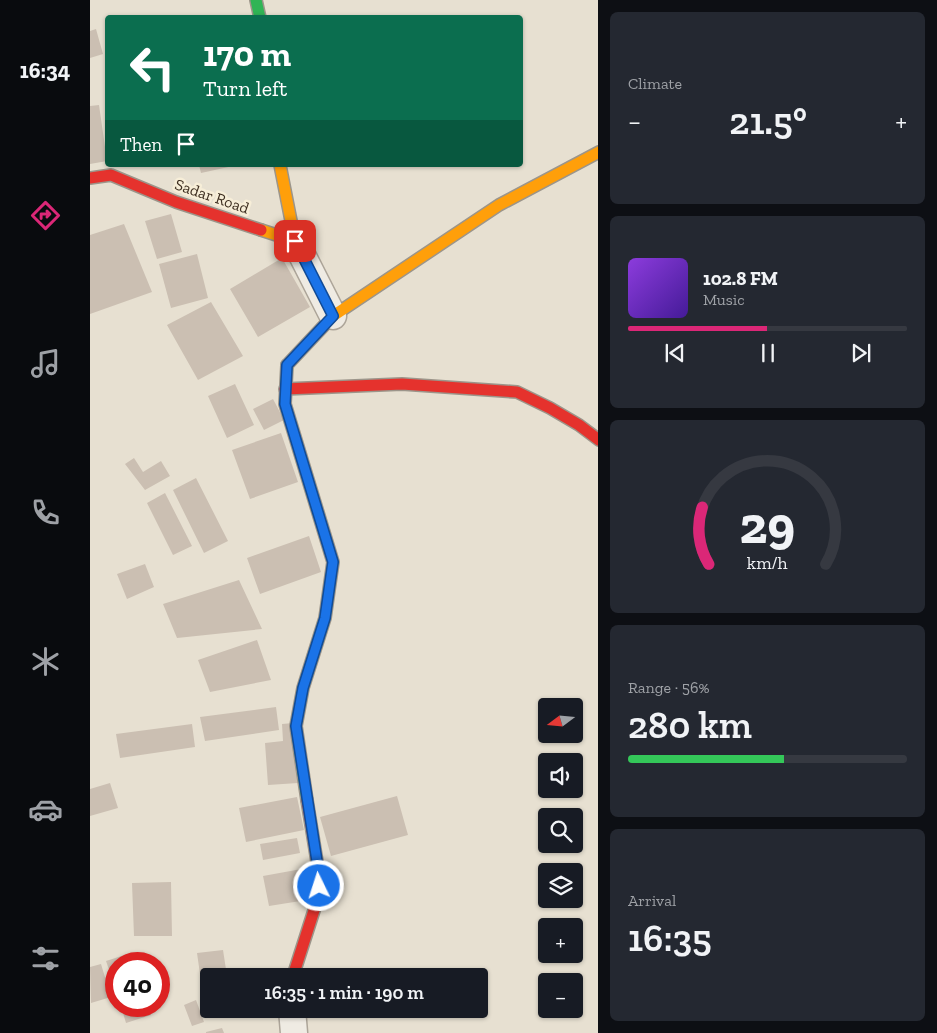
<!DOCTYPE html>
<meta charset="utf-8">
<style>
:root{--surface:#171b24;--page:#242831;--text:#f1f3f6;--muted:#9ea1a6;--line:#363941;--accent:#db2777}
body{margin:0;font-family:"Zilla Slab",serif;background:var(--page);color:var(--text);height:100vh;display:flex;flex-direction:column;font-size:19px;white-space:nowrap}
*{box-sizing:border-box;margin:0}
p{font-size:16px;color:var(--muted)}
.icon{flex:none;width:28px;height:28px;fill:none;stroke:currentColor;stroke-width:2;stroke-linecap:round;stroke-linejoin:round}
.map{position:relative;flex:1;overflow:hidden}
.sheet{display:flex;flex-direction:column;gap:12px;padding:12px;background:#0d0f14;width:339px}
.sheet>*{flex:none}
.banner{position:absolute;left:15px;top:15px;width:418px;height:152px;border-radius:5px;box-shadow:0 1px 4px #0004;background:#0b6e4f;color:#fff;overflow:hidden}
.needle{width:32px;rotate:254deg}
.buttons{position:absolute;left:448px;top:698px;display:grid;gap:10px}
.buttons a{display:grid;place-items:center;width:45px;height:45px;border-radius:5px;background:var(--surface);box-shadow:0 1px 4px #0004;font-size:25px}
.speed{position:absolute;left:15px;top:952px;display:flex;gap:10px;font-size:25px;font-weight:700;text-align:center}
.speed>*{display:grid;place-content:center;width:65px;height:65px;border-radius:50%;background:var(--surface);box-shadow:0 1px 4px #0004;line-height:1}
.speed .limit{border:8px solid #d22;background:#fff;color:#111}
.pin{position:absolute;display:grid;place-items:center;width:42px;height:42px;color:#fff;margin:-21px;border-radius:10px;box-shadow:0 2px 8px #0006}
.me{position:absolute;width:55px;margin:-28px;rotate:356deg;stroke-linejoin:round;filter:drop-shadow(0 0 4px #0008)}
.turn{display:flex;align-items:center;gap:18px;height:105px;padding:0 15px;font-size:22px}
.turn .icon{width:65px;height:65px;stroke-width:2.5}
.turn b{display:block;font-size:35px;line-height:42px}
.then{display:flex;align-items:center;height:48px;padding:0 15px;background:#0003;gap:10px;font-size:19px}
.big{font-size:38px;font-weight:600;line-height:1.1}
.sheet .widget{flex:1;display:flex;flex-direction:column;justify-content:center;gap:8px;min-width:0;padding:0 18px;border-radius:8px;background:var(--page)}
.sheet .dial{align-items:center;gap:0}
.dial svg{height:130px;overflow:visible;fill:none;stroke:var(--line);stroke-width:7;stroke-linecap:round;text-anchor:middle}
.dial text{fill:var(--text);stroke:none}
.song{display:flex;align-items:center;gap:15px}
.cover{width:60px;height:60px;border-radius:8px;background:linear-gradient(135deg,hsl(270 70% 55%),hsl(260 70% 35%))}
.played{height:5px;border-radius:2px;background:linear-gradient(90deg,var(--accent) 50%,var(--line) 50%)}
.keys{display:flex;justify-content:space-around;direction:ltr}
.heat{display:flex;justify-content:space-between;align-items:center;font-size:28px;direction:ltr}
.charge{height:8px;border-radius:4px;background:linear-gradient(90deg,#34c759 56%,var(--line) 0)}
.trip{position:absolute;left:110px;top:968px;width:288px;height:50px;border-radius:5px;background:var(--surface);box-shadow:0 1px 4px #0004;font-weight:600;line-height:50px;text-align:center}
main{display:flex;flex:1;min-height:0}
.dock{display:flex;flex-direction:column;width:90px;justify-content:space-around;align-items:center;background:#090b0e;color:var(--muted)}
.dock .icon{width:35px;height:35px}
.dock .selected{color:var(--accent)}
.dock b{font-size:22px;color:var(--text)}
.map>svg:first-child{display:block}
.building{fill:#cbbfb2}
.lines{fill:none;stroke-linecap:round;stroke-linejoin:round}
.street-casing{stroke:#ada599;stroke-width:29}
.fast-casing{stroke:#9c958a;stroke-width:14}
.slow-casing{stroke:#9c958a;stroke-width:14}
.jam-casing{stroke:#9c958a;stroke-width:14}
.street{stroke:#efebe3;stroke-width:26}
.fast{stroke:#30b455;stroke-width:11}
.slow{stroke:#ff9f0a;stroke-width:11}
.jam{stroke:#e5322d;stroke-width:11}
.route-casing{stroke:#114b97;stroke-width:12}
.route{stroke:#1a73e8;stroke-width:9}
.labels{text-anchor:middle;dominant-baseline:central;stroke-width:5;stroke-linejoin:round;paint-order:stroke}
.street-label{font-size:16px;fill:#3d2e20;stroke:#f7eed8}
</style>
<main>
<nav class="dock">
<b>16:34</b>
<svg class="icon selected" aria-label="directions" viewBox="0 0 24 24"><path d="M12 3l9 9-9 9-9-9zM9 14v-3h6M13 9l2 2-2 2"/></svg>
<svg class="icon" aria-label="music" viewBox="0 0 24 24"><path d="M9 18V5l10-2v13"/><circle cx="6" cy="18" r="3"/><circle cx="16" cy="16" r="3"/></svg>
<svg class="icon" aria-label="phone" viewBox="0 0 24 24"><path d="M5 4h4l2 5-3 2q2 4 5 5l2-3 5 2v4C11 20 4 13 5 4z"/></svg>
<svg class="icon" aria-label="climate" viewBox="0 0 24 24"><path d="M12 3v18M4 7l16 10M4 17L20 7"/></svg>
<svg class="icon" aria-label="car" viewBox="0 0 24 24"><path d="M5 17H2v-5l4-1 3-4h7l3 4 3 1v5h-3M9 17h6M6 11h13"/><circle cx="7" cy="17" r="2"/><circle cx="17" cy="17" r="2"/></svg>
<svg class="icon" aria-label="filters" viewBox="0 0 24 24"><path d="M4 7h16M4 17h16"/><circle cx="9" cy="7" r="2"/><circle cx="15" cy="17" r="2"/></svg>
</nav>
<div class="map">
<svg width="509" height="1033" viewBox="0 0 509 1033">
<rect width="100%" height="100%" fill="#e7e0d1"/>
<path class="building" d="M 6,29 L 13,54 L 0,58 L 0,31 Z
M 9,105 L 17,161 L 0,164 L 0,106 Z
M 109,165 L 143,165 L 143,166 L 111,173 Z
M 81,214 L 92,252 L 67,259 L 55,221 Z
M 34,224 L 62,292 L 0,314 L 0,235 Z
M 107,254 L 118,298 L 81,308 L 69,264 Z
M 192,258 L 220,307 L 168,337 L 140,289 Z
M 121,302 L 153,356 L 108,380 L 77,325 Z
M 145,384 L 164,425 L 137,438 L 118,396 Z
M 183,399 L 194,420 L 174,430 L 163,409 Z
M 191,433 L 208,482 L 160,499 L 142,450 Z
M 44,458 L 53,472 L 71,461 L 80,476 L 55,490 L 35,464 Z
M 106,478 L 138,541 L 114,553 L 83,490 Z
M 75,493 L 102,546 L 83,555 L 57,503 Z
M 219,536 L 231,572 L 170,594 L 157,558 Z
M 55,564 L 64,587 L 37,599 L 27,574 Z
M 149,580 L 172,629 L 87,638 L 73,604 Z
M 167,640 L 181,680 L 120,692 L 108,660 Z
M 186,707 L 189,730 L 115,741 L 110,717 Z
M 203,723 L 208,783 L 178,785 L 175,743 L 193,741 L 192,724 Z
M 102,724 L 105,747 L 30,758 L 26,734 Z
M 20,783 L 28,808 L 0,816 L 0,789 Z
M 307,796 L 318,835 L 241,856 L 230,817 Z
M 207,797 L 214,830 L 156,842 L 149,808 Z
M 207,838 L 210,853 L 173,860 L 170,844 Z
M 217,868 L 223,899 L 179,906 L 173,876 Z
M 81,882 L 82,936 L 44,936 L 42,883 Z
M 133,950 L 137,976 L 119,976 L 119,1001 L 114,1002 L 107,953 Z
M 41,953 L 44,964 L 26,964 L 26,990 L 16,961 Z
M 11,964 L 21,997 L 1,1003 L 0,967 Z
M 106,1000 L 114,1022 L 102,1026 L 94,1005 Z
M 31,1006 L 58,1006 L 61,1015 L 36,1023 Z
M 132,1028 L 134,1033 L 116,1033 L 116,1032 Z"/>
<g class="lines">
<defs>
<path id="street" d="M 205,241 L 243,316
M 202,1009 L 204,1033"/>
<path id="fast" d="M 166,0 L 170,18
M 197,365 L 195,404 L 243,562 L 235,618 L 213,688 L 206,726 L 217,800"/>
<path id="slow" d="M 171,230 L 205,241 L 190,165
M 197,365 L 243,316 L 409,205 L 509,152"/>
<path id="jam" d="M 0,178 L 21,175 L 86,202 L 171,230
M 195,389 L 312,384 L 427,392 L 460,408 L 489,425 L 509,440
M 203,976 L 228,898 L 229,874 L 217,800"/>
</defs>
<use href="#street" class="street-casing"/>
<use href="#fast" class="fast-casing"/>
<use href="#slow" class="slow-casing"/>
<use href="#jam" class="jam-casing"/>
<use href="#street" class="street"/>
<use href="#fast" class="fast"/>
<use href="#slow" class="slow"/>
<use href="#jam" class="jam"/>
</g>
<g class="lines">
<defs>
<path id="route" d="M 205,241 L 243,316 L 197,365 L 195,404 L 243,562 L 235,618 L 213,688 L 206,726 L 229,874 L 229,886"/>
</defs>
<use href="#route" class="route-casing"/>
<use href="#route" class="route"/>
</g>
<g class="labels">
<g class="street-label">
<text transform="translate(122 196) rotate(19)">Sadar Road</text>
</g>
</g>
</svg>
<div class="buttons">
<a><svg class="needle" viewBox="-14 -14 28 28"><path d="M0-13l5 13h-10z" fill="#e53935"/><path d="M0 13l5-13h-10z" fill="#9ea1a6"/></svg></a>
<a><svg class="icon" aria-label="sound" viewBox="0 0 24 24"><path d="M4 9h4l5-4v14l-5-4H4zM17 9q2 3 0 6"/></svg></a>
<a><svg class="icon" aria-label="search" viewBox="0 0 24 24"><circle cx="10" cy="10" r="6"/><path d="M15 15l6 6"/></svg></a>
<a><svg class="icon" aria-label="layers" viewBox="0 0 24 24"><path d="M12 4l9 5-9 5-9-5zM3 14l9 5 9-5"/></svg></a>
<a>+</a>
<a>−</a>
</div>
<div class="speed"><div class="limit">40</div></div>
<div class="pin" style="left:205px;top:241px;background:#d93025"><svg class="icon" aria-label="arrive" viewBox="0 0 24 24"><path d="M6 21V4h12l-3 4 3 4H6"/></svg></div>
<svg class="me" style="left:229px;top:886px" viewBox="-20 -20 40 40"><circle r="17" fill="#1a73e8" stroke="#fff" stroke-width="3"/><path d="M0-11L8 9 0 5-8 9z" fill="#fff"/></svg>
<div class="trip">16:35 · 1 min · 190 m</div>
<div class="banner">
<div class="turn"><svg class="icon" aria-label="left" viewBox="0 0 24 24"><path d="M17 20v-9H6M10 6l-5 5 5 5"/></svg><div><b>170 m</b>Turn left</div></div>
<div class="then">Then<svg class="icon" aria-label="arrive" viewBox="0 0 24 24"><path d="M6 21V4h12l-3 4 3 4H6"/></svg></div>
</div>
</div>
<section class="sheet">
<div class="widget"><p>Climate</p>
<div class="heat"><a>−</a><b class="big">21.5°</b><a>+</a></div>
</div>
<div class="widget">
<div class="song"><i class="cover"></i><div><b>102.8 FM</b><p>Music</p></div></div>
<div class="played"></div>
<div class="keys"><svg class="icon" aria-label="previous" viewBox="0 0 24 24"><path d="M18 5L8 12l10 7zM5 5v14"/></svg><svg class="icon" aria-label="pause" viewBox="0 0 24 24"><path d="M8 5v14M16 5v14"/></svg><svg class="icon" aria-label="next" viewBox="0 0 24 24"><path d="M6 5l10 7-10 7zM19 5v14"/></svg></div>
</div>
<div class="widget dial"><svg viewBox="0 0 100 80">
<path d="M14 69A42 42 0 1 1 86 69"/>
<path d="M14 69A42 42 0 0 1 10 34" stroke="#db2777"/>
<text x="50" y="56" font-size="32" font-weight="700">29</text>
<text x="50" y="72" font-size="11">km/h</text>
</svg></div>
<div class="widget"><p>Range · 56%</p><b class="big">280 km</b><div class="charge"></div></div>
<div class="widget"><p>Arrival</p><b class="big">16:35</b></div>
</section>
</main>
